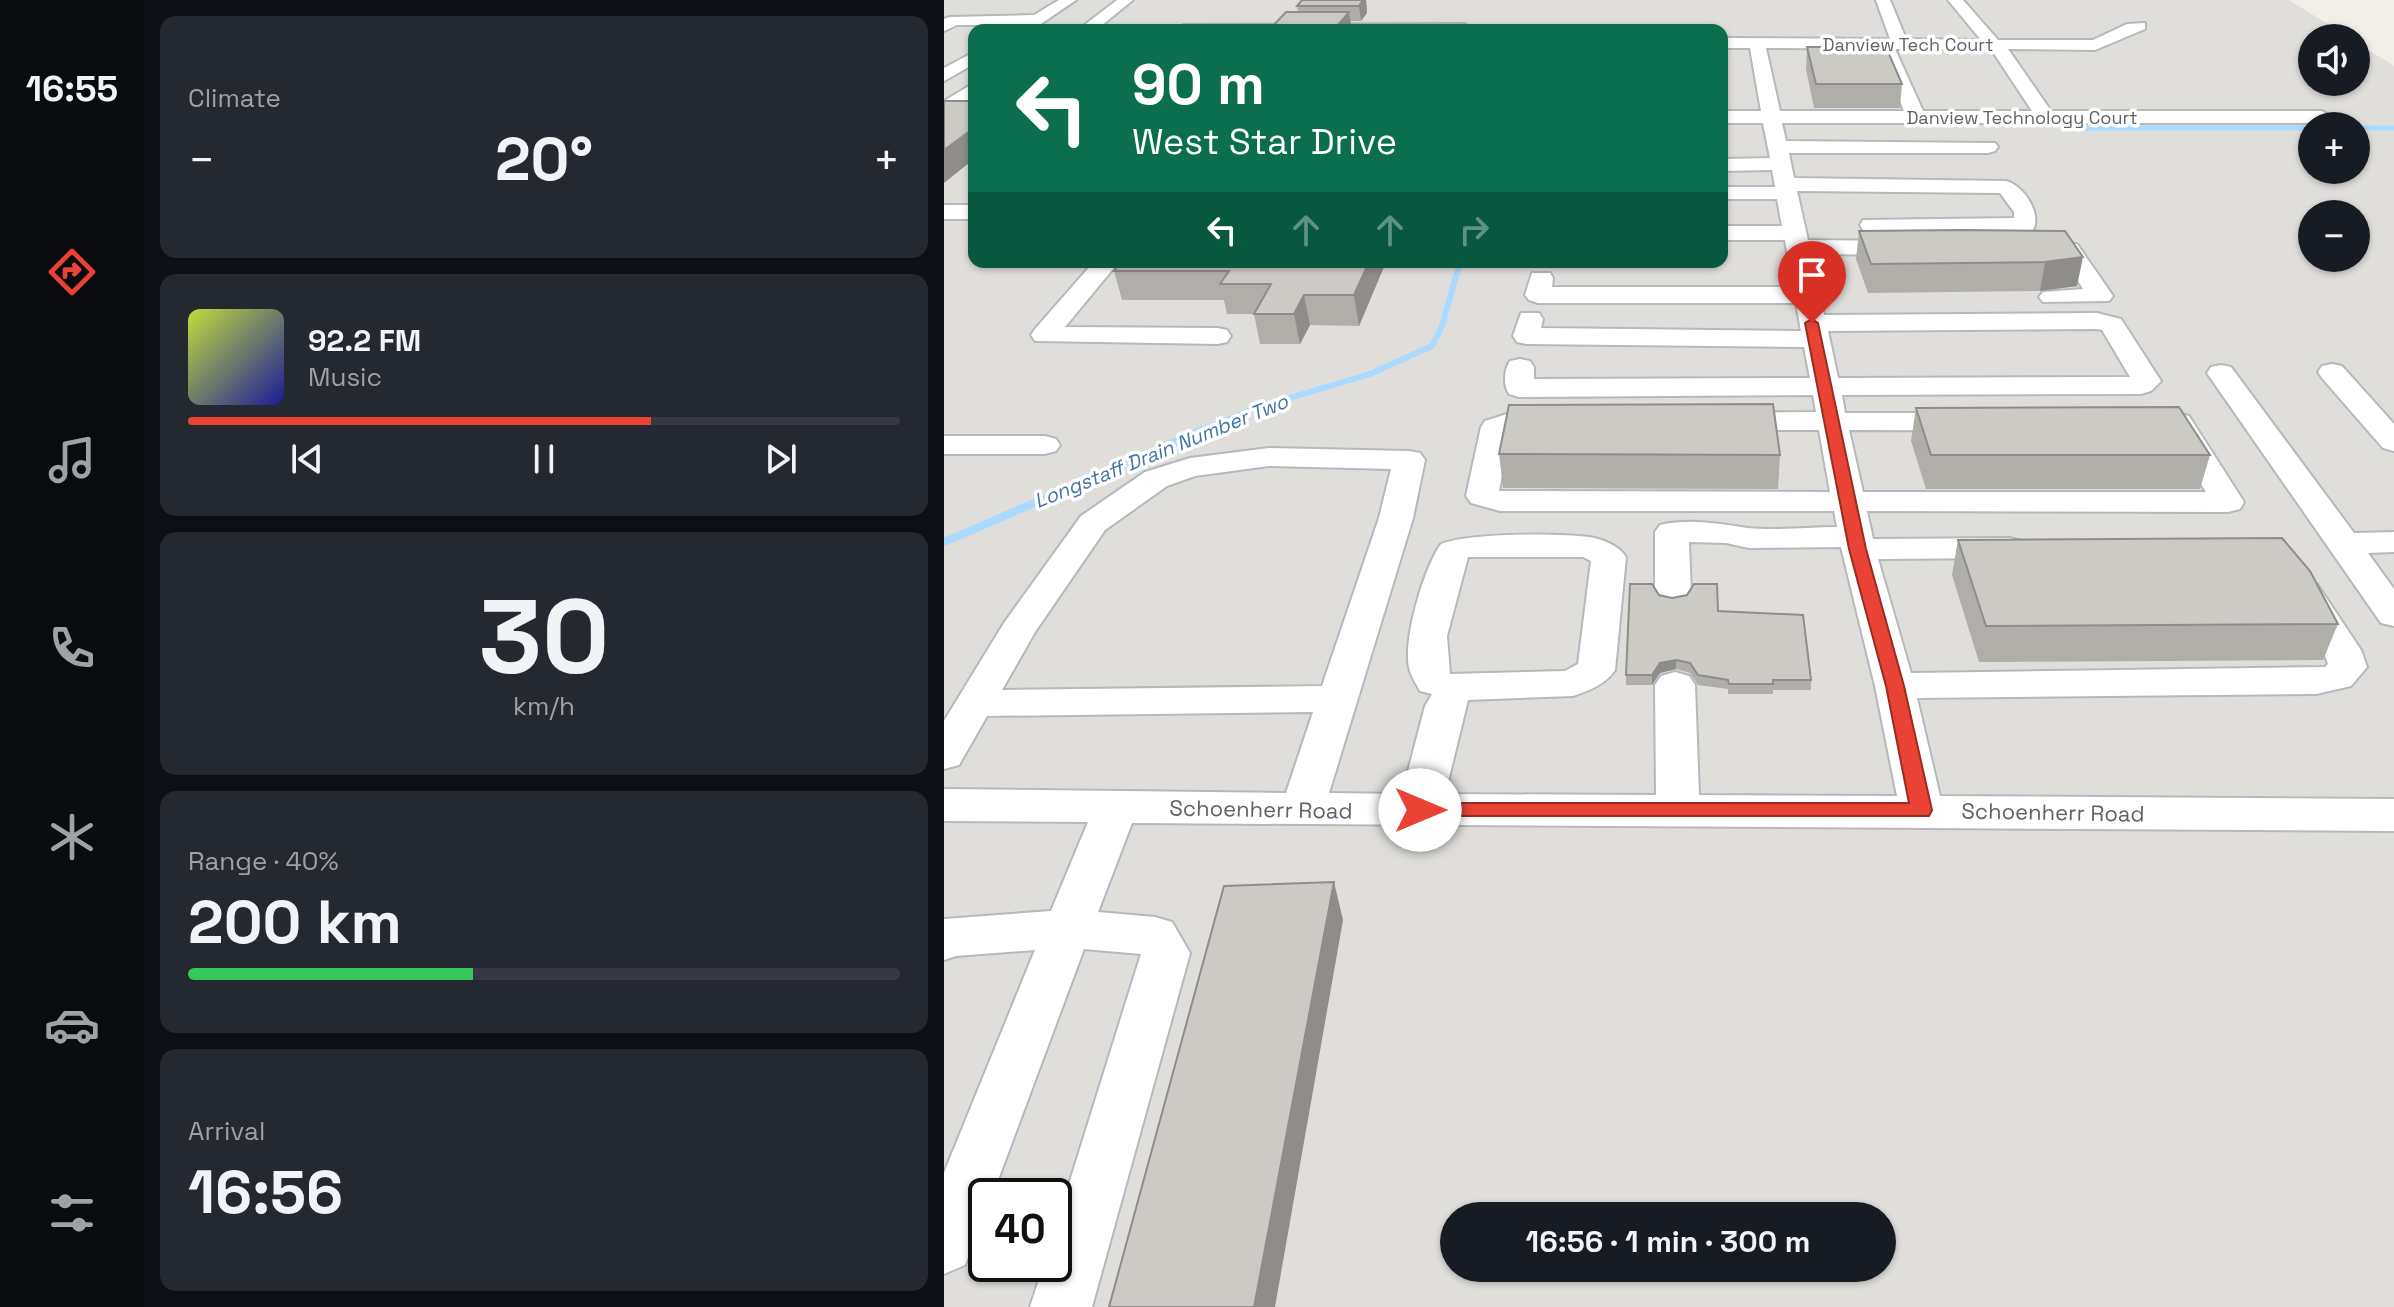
<!DOCTYPE html>
<meta charset="utf-8">
<style>
:root{--surface:#171b24;--page:#242831;--text:#f1f3f6;--muted:#9ea1a6;--line:#363941;--accent:#ea4335}
body{margin:0;font-family:"Space Grotesk",sans-serif;background:var(--page);color:var(--text);height:100vh;display:flex;flex-direction:column;font-size:30px;white-space:nowrap}
*{box-sizing:border-box;margin:0}
p{font-size:26px;color:var(--muted)}
.icon{flex:none;width:44px;height:44px;fill:none;stroke:currentColor;stroke-width:2;stroke-linecap:round;stroke-linejoin:round}
.map{position:relative;flex:1;overflow:hidden}
.details{display:flex;flex-direction:column;gap:16px;padding:16px;background:#0d0f14;width:800px}
.details>*{flex:none}
.banner{position:absolute;left:24px;top:24px;width:760px;height:244px;border-radius:16px;box-shadow:0 2px 6px #0004;background:#0b6e4f;color:#fff;overflow:hidden}
.buttons{position:absolute;left:1354px;top:24px;display:grid;gap:16px}
.buttons a{display:grid;place-items:center;width:72px;height:72px;border-radius:50%;background:var(--surface);box-shadow:0 2px 6px #0004;font-size:40px}
.speed{position:absolute;left:24px;top:1178px;display:flex;gap:16px;font-size:40px;font-weight:700;text-align:center}
.speed>*{display:grid;place-content:center;width:104px;height:104px;border-radius:50%;background:var(--surface);box-shadow:0 2px 6px #0004;line-height:1}
.speed .limit{border:4px solid #111;border-radius:12px;background:#fff;color:#111}
.pin{position:absolute;display:grid;place-items:center;width:68px;height:68px;color:#fff;margin:-82px -34px;border-radius:50% 50% 50% 0;rotate:-45deg;box-shadow:0 0 8px #0007}
.pin .icon{rotate:45deg}
.me{position:absolute;width:88px;margin:-44px;rotate:90deg;stroke-linejoin:round;filter:drop-shadow(0 0 6px #0008)}
.turn{display:flex;align-items:center;gap:28px;height:168px;padding:0 32px;font-size:36px}
.turn .icon{width:104px;height:104px;stroke-width:2.5}
.turn b{display:block;font-size:56px;line-height:68px}
.lanes{display:flex;align-items:center;height:76px;padding:0 32px;background:#0003;justify-content:center;gap:40px;direction:ltr}
.lanes .off{opacity:.35}
.big{font-size:60px;font-weight:600;line-height:1.1}
.details .card{flex:1;display:flex;flex-direction:column;justify-content:center;gap:12px;min-width:0;padding:0 28px;border-radius:16px;background:var(--page)}
.details .dial{align-items:center;gap:0}
.dial b{font-size:104px;line-height:1}
.song{display:flex;align-items:center;gap:24px}
.cover{width:96px;height:96px;border-radius:12px;background:linear-gradient(135deg,hsl(70 70% 55%),hsl(240 70% 35%))}
.played{height:8px;border-radius:4px;background:linear-gradient(90deg,var(--accent) 65%,var(--line) 65%)}
.keys{display:flex;justify-content:space-around;direction:ltr}
.heat{display:flex;justify-content:space-between;align-items:center;font-size:44px;direction:ltr}
.charge{height:12px;border-radius:6px;background:linear-gradient(90deg,#34c759 40%,var(--line) 0)}
.trip{position:absolute;left:496px;top:1202px;width:456px;height:80px;border-radius:40px;background:var(--surface);box-shadow:0 2px 6px #0004;font-weight:600;line-height:80px;text-align:center}
main{display:flex;flex:1;min-height:0}
.tabs{display:flex;flex-direction:column;width:144px;justify-content:space-around;align-items:center;background:#090b0e;color:var(--muted)}
.tabs .icon{width:56px;height:56px}
.tabs .current{color:var(--accent)}
.tabs b{font-size:36px;color:var(--text)}
.map>svg:first-child{display:block}
.industrial{fill:#e0deda;fill-rule:evenodd}
.lines{fill:none;stroke-linecap:round;stroke-linejoin:round}
.stream-far2{stroke:#aadaff;stroke-width:5}
.stream-far1{stroke:#aadaff;stroke-width:6}
.stream{stroke:#aadaff;stroke-width:8}
.minor-casing{stroke:#b5b8bc;stroke-width:4}
.minor{fill:#fff;fill-rule:evenodd}
.wall{fill:#afaea9}
.shaded-wall{fill:#8f8d8a}
.building{fill:#cccac5;stroke:#8f8d8a;stroke-width:2}
.route{fill:#ea4335;stroke:#982c22;stroke-width:2}
.labels{text-anchor:middle;dominant-baseline:central;stroke-width:7;stroke-linejoin:round;paint-order:stroke}
.far-street-label{font-size:18px;fill:#5f6368;stroke:#fff}
.far-water-label{font-size:20px;font-style:italic;fill:#4174aa;stroke:#fff}
.street-label{font-size:22px;fill:#5f6368;stroke:#fff}
</style>
<main>
<nav class="tabs">
<b>16:55</b>
<svg class="icon current" aria-label="directions" viewBox="0 0 24 24"><path d="M12 3l9 9-9 9-9-9zM9 14v-3h6M13 9l2 2-2 2"/></svg>
<svg class="icon" aria-label="music" viewBox="0 0 24 24"><path d="M9 18V5l10-2v13"/><circle cx="6" cy="18" r="3"/><circle cx="16" cy="16" r="3"/></svg>
<svg class="icon" aria-label="phone" viewBox="0 0 24 24"><path d="M5 4h4l2 5-3 2q2 4 5 5l2-3 5 2v4C11 20 4 13 5 4z"/></svg>
<svg class="icon" aria-label="climate" viewBox="0 0 24 24"><path d="M12 3v18M4 7l16 10M4 17L20 7"/></svg>
<svg class="icon" aria-label="car" viewBox="0 0 24 24"><path d="M5 17H2v-5l4-1 3-4h7l3 4 3 1v5h-3M9 17h6M6 11h13"/><circle cx="7" cy="17" r="2"/><circle cx="17" cy="17" r="2"/></svg>
<svg class="icon" aria-label="filters" viewBox="0 0 24 24"><path d="M4 7h16M4 17h16"/><circle cx="9" cy="7" r="2"/><circle cx="15" cy="17" r="2"/></svg>
</nav>
<section class="details">
<div class="card"><p>Climate</p>
<div class="heat"><a>−</a><b class="big">20°</b><a>+</a></div>
</div>
<div class="card">
<div class="song"><i class="cover"></i><div><b>92.2 FM</b><p>Music</p></div></div>
<div class="played"></div>
<div class="keys"><svg class="icon" aria-label="previous" viewBox="0 0 24 24"><path d="M18 5L8 12l10 7zM5 5v14"/></svg><svg class="icon" aria-label="pause" viewBox="0 0 24 24"><path d="M8 5v14M16 5v14"/></svg><svg class="icon" aria-label="next" viewBox="0 0 24 24"><path d="M6 5l10 7-10 7zM19 5v14"/></svg></div>
</div>
<div class="card dial"><b>30</b><p>km/h</p></div>
<div class="card"><p>Range · 40%</p><b class="big">200 km</b><div class="charge"></div></div>
<div class="card"><p>Arrival</p><b class="big">16:56</b></div>
</section>
<div class="map">
<svg width="1450" height="1307" viewBox="0 0 1450 1307">
<rect width="100%" height="100%" fill="#f1efe8"/>
<path class="industrial" d="M 0,0 L 1345,0 L 1406,38 L 1368,38 L 1368,82 L 1412,82 L 1412,42 L 1450,66 L 1450,1307 L 0,1307 ZM 30,30 L 778,30 L 778,262 L 30,262 ZM 1368,126 L 1412,126 L 1412,170 L 1368,170 ZM 1368,214 L 1412,214 L 1412,258 L 1368,258 ZM 42,1196 L 110,1196 L 110,1264 L 42,1264 ZM 510,1216 L 938,1216 L 938,1268 L 510,1268 Z"/>
<g class="lines">
<path class="stream-far2" d="M 1130,128 L 1368,128
M 1412,128 L 1450,128"/>
<path class="stream-far1" d="M 259,430 L 312,408 L 426,374 L 488,346 L 498,326 L 516,262"/>
<path class="stream" d="M 0,542 L 264,428"/>
<defs>
<path id="minor" d="M 115,0 L 132,0 L 88,30 L 69,30 L 75,25 L 13,25 L 0,31 L 0,19 L 5,17 L 90,15 Z
M 173,0 L 189,0 L 152,30 L 134,30 Z
M 932,0 L 946,0 L 962,39 L 1037,40 L 1004,0 L 1019,0 L 1054,40 L 1149,40 L 1183,24 L 1201,23 L 1201,29 L 1151,50 L 1064,49 L 1107,111 L 1378,111 L 1387,117 L 1378,123 L 838,123 L 842,141 L 1051,143 L 1054,147 L 1051,151 L 1044,153 L 845,153 L 850,178 L 1062,181 C 1079,185 1098,213 1089,230 L 1081,232 L 927,232 L 919,230 L 916,225 L 919,220 L 1070,218 L 1070,212 L 1056,193 L 853,191 L 864,240 L 965,241 L 973,243 L 977,248 L 973,253 L 965,255 L 867,254 L 880,315 L 1153,313 L 1177,319 L 1217,381 L 1207,391 L 1197,394 L 898,395 L 901,413 L 1234,413 L 1245,416 L 1300,502 L 1296,509 L 1284,512 L 923,511 L 929,539 L 1066,538 L 1078,541 L 1083,548 L 1078,555 L 1066,558 L 934,559 L 967,673 L 1381,667 L 1384,664 L 1379,650 L 1342,592 L 1347,584 L 1360,581 L 1373,584 L 1417,650 L 1423,667 L 1407,686 L 1372,694 L 973,698 L 996,796 L 1450,799 L 1450,831 L 188,823 L 154,912 L 211,917 L 228,922 L 246,953 L 148,1307 L 86,1307 L 100,1264 L 110,1264 L 110,1232 L 197,954 L 140,949 L 48,1196 L 42,1196 L 42,1212 L 21,1265 L 0,1274 L 0,1173 L 91,950 L 12,956 L 0,960 L 0,919 L 107,911 L 144,822 L 0,821 L 0,789 L 342,793 L 369,712 L 43,716 L 15,765 L 0,769 L 0,721 L 60,623 L 137,516 L 201,472 L 246,458 L 325,448 L 465,451 L 476,453 L 481,460 L 469,518 L 385,793 L 458,794 L 481,706 L 488,694 L 476,691 C 472,684 467,676 465,668 C 459,638 480,568 497,544 C 526,533 613,533 645,537 C 659,539 675,546 682,557 L 671,670 C 662,684 645,691 629,696 L 524,700 L 501,794 L 712,795 L 711,685 L 717,676 L 731,672 L 745,676 L 751,685 L 755,795 L 953,796 L 931,686 L 897,547 L 805,548 L 782,543 L 745,542 L 747,593 L 742,601 L 729,604 L 716,601 L 711,593 L 711,532 L 716,525 C 745,518 775,524 804,528 C 833,531 864,527 893,527 L 890,511 L 556,511 L 527,503 L 522,496 L 537,427 L 541,421 L 563,414 L 872,412 L 869,395 L 575,397 L 565,394 C 559,385 560,370 566,361 L 576,359 L 586,361 L 590,367 L 590,379 L 866,378 L 860,347 L 582,344 L 573,342 L 569,336 L 577,313 L 595,313 L 599,319 L 597,328 L 857,331 L 852,303 L 594,303 L 585,300 L 581,295 L 588,273 L 606,273 L 609,278 L 608,287 L 849,287 L 841,240 L 778,240 L 778,226 L 838,226 L 833,199 L 778,199 L 778,187 L 831,187 L 828,170 L 778,171 L 778,159 L 826,158 L 819,123 L 778,123 L 778,111 L 817,111 L 806,48 L 778,48 L 778,38 L 946,39 ZM 822,48 L 935,49 L 960,111 L 836,111 ZM 951,49 L 1047,49 L 1088,111 L 979,111 ZM 1152,329 L 1158,330 L 1186,377 L 894,378 L 884,331 ZM 663,430 L 875,430 L 886,492 L 555,491 L 566,432 ZM 905,430 L 1225,431 L 1262,492 L 919,492 ZM 325,466 L 447,469 L 435,518 L 378,686 L 58,690 L 91,632 L 161,530 L 223,486 L 251,476 ZM 524,557 L 639,557 L 647,561 L 634,664 L 621,671 L 506,674 L 503,636 Z
M 521,24 L 528,30 L 231,30 L 239,25 Z
M 30,52 L 30,64 L 0,81 L 0,68 Z
M 30,83 L 30,96 L 0,116 L 0,101 Z
M 0,205 L 30,205 L 30,219 L 0,219 Z
M 1095,242 L 1133,244 L 1169,296 L 1165,301 L 1099,302 L 1095,297 L 1099,292 L 1139,289 L 1118,256 L 1087,254 L 1083,249 L 1087,244 Z
M 146,262 L 173,264 L 121,327 L 274,328 L 283,330 L 287,336 L 283,342 L 274,344 L 91,341 L 87,335 L 91,329 L 148,264 Z
M 1388,364 L 1398,366 L 1450,424 L 1450,451 L 1439,448 L 1378,378 L 1374,372 L 1378,366 Z
M 1277,365 L 1287,367 L 1410,533 L 1450,532 L 1450,552 L 1424,553 L 1450,589 L 1450,626 L 1437,623 L 1263,373 L 1267,367 Z
M 0,436 L 101,436 L 112,439 L 116,445 L 112,451 L 101,454 L 0,454 Z"/>
</defs>
<use href="#minor" class="minor-casing"/>
<use href="#minor" class="minor"/>
</g>
<path class="wall" d="M 358,0 L 422,0 L 423,13 L 417,21 L 406,21 L 408,30 L 325,30 L 354,12 L 353,6 Z
M 863,47 L 958,84 L 956,108 L 870,108 L 862,69 Z
M 915,231 L 1121,231 L 1133,286 L 1096,291 L 924,293 L 912,259 Z
M 442,262 L 415,326 L 366,325 L 356,344 L 316,344 L 310,314 L 283,314 L 280,300 L 178,300 L 170,271 Z
M 972,408 L 1266,455 L 1256,489 L 982,489 L 967,441 Z
M 555,454 L 836,455 L 834,489 L 559,488 Z
M 1014,540 L 1394,624 L 1379,660 L 1035,662 L 1008,575 Z
M 715,595 L 774,611 L 867,680 L 867,690 L 829,690 L 829,694 L 784,694 L 784,689 L 754,685 L 746,673 L 732,669 L 716,673 L 708,685 L 682,685 L 682,675 Z"/>
<path class="shaded-wall" d="M 419,0 L 422,0 L 423,13 L 417,21 L 415,6 Z
M 405,12 L 408,30 L 390,30 Z
M 30,128 L 30,159 L 0,183 L 0,150 Z
M 1139,257 L 1133,286 L 1096,291 L 1101,262 Z
M 425,262 L 442,262 L 415,326 L 410,295 Z
M 360,295 L 366,325 L 356,344 L 350,314 Z
M 732,660 L 732,669 L 716,673 L 708,685 L 708,675 L 716,663 Z
M 390,882 L 399,920 L 331,1307 L 310,1307 Z"/>
<path class="building" d="M 358,0 L 419,0 L 415,6 L 353,6 Z
M 342,12 L 405,12 L 390,30 L 325,30 Z
M 863,47 L 942,47 L 958,84 L 872,84 Z
M 0,101 L 30,101 L 30,128 L 0,150 Z
M 1019,230 L 1121,231 L 1139,257 L 1101,262 L 927,264 L 915,231 Z
M 177,262 L 425,262 L 410,295 L 360,295 L 350,314 L 310,314 L 327,284 L 276,284 L 285,271 L 170,271 Z
M 829,404 L 836,455 L 555,454 L 565,405 Z
M 1235,407 L 1266,455 L 987,455 L 972,408 Z
M 1338,538 L 1366,571 L 1394,624 L 1042,626 L 1014,540 Z
M 686,584 L 708,584 L 715,595 L 728,598 L 743,595 L 750,584 L 773,584 L 774,611 L 859,615 L 867,680 L 829,680 L 829,684 L 785,684 L 784,680 L 754,675 L 746,663 L 732,660 L 716,663 L 708,675 L 682,675 Z
M 390,882 L 310,1307 L 165,1307 L 280,886 Z"/>
<path class="route" d="M 868,319 L 874,323 L 922,549 L 960,686 L 988,810 L 985,816 L 469,816 L 466,810 L 469,805 L 476,803 L 965,803 L 942,686 L 905,549 L 861,323 Z"/>
<g class="labels">
<g class="far-street-label">
<text x="964" y="44">Danview Tech Court</text>
<text x="1078" y="117">Danview Technology Court</text>
</g>
<g class="far-water-label">
<text transform="translate(217 451) rotate(-22)">Longstaff Drain Number Two</text>
</g>
<g class="street-label">
<text transform="translate(317 809) rotate(1)">Schoenherr Road</text>
<text transform="translate(1109 812) rotate(1)">Schoenherr Road</text>
</g>
</g>
</svg>
<div class="buttons">
<a><svg class="icon" aria-label="sound" viewBox="0 0 24 24"><path d="M4 9h4l5-4v14l-5-4H4zM17 9q2 3 0 6"/></svg></a>
<a>+</a>
<a>−</a>
</div>
<div class="speed"><div class="limit">40</div></div>
<div class="pin" style="left:868px;top:323px;background:#d93025"><svg class="icon" aria-label="arrive" viewBox="0 0 24 24"><path d="M6 21V4h12l-3 4 3 4H6"/></svg></div>
<svg class="me" style="left:476px;top:810px" viewBox="-20 -20 40 40"><circle r="19" fill="#fff"/><path d="M0-13L10 11 0 6-10 11z" fill="#ea4335"/></svg>
<div class="trip">16:56 · 1 min · 300 m</div>
<div class="banner">
<div class="turn"><svg class="icon" aria-label="left" viewBox="0 0 24 24"><path d="M17 20v-9H6M10 6l-5 5 5 5"/></svg><div><b>90 m</b>West Star Drive</div></div>
<div class="lanes"><svg class="icon" aria-label="left" viewBox="0 0 24 24"><path d="M17 20v-9H6M10 6l-5 5 5 5"/></svg><svg class="icon off" aria-label="ahead" viewBox="0 0 24 24"><path d="M12 20V5M6 11l6-6 6 6"/></svg><svg class="icon off" aria-label="ahead" viewBox="0 0 24 24"><path d="M12 20V5M6 11l6-6 6 6"/></svg><svg class="icon off" aria-label="right" viewBox="0 0 24 24"><path d="M7 20v-9h11M14 6l5 5-5 5"/></svg></div>
</div>
</div>
</main>
